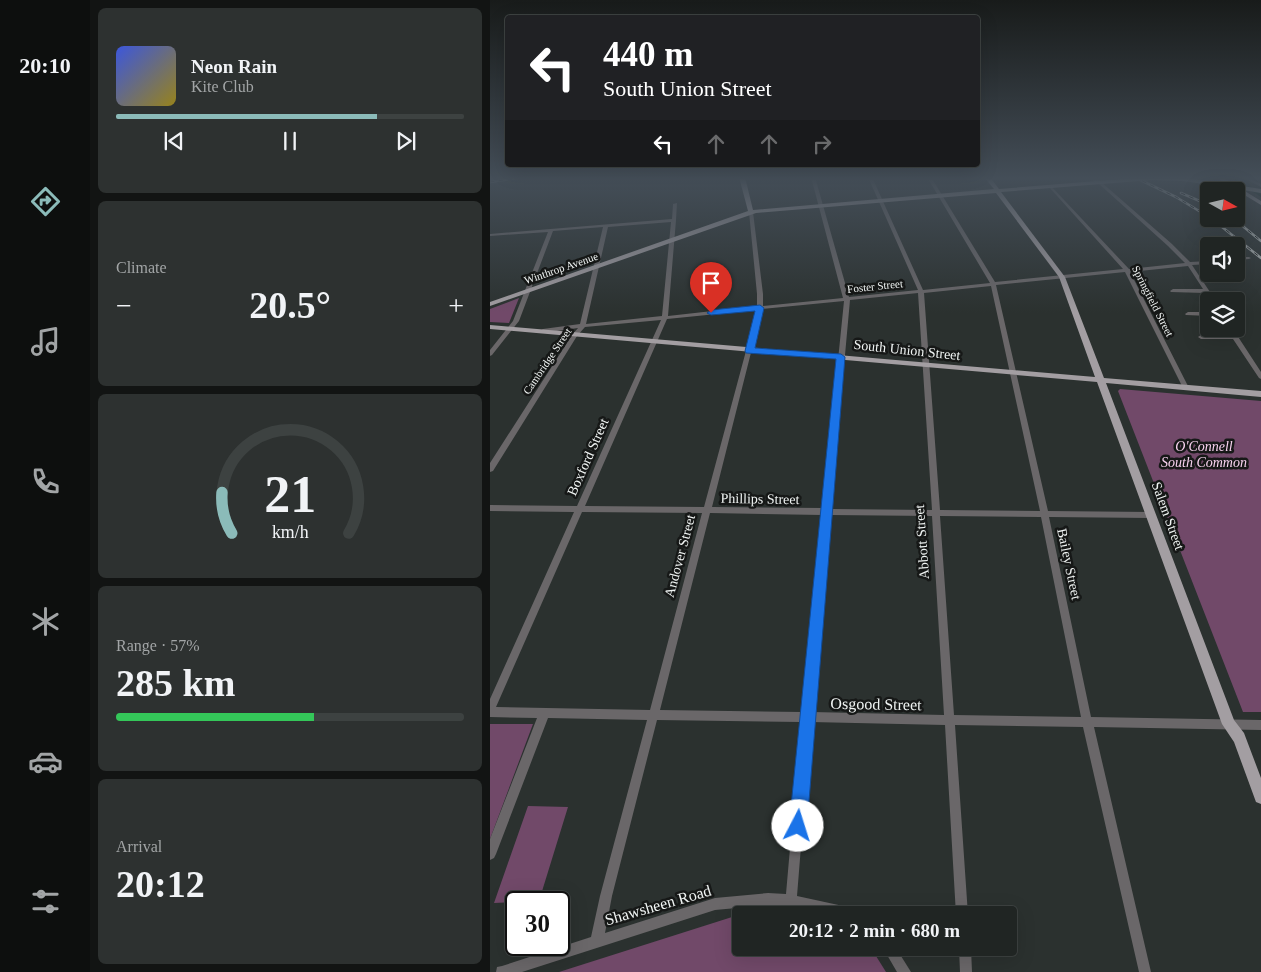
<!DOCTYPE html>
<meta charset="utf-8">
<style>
:root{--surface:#202523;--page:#2d3130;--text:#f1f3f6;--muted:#a2a5a6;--line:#3d4241;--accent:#8bbbb9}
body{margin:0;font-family:"Times New Roman",serif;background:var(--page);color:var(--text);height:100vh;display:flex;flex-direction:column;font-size:19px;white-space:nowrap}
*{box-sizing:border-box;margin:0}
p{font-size:16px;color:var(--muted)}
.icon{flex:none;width:28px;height:28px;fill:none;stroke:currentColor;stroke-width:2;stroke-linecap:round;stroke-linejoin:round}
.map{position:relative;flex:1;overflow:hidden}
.drawer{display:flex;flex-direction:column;gap:8px;padding:8px;background:#121413;width:400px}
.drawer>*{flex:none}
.guide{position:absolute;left:15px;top:15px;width:475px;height:152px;border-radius:5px;box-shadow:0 5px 20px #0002,0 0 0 1px var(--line);background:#202124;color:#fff;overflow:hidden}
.needle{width:32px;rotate:98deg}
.buttons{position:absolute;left:710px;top:182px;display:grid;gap:10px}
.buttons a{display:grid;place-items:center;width:45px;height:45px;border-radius:5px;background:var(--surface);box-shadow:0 5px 20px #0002,0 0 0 1px var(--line);font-size:25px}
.speed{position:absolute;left:15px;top:891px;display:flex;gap:10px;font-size:25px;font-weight:700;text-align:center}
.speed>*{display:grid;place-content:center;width:65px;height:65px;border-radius:50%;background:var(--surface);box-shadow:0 5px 20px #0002,0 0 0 1px var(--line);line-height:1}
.speed .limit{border:2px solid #111;border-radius:8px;background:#fff;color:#111}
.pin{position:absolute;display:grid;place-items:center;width:42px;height:42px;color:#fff;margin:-51px -21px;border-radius:50% 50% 50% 0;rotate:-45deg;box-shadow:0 0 5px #0007}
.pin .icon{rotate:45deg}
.me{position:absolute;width:55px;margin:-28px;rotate:5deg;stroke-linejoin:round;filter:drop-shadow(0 0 4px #0008)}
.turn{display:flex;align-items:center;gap:18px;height:105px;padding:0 15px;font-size:22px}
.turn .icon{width:65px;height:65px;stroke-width:2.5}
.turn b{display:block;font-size:35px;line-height:42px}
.lanes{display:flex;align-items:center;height:48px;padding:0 15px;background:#0003;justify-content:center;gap:25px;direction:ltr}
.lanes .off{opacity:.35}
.big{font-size:38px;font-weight:800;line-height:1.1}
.drawer .tile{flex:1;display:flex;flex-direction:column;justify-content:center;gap:8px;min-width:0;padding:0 18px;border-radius:8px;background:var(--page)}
.drawer .dial{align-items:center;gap:0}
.dial svg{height:130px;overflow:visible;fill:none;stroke:var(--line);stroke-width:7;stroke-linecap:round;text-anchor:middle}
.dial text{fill:var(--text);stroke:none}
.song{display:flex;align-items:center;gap:15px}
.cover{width:60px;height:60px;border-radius:8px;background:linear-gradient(135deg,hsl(230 70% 55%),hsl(50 70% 35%))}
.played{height:5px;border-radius:2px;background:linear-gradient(90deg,var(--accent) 75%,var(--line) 75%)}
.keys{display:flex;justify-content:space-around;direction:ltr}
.heat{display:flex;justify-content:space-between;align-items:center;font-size:28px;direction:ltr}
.charge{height:8px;border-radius:4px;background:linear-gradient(90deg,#34c759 57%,var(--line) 0)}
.trip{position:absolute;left:242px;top:906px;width:285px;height:50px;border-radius:5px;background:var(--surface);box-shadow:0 5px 20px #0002,0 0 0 1px var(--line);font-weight:800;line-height:50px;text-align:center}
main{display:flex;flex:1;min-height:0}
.tab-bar{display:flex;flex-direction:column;width:90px;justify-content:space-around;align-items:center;background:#0d0f0e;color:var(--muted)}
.tab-bar .icon{width:35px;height:35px}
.tab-bar .current{color:var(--accent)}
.tab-bar b{font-size:22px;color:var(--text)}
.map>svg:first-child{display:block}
.green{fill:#714969}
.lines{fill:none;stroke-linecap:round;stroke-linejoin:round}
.canal{fill:#001e13;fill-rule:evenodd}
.minor{fill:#6a6769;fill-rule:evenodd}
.major{fill:#a39ea2;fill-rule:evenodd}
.rail-casing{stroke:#b7bcba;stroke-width:2.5}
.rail{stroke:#161817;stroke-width:1;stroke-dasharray:4.5;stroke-linecap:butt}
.route{fill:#1a73e8;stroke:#114b97}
.labels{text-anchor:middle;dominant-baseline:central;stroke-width:5;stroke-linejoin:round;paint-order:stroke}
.far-street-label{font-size:11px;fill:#f0f4f3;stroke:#161817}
.street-label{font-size:14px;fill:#f0f4f3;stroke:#161817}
.park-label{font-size:14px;font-style:italic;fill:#f9d3f0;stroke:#161817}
.near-street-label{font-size:16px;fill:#f0f4f3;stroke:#161817}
</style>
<main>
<nav class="tab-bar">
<b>20:10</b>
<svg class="icon current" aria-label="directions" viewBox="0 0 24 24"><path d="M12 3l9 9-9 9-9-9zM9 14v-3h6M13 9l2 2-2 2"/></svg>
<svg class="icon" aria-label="music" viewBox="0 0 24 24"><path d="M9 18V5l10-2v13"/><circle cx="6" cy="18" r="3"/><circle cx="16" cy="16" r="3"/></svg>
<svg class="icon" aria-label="phone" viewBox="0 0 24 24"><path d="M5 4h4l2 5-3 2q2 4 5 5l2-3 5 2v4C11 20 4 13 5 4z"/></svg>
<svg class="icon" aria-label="climate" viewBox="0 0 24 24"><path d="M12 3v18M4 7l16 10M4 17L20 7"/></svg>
<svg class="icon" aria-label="car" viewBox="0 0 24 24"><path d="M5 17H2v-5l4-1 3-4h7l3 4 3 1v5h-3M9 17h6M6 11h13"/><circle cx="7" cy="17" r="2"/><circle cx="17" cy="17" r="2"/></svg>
<svg class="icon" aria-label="filters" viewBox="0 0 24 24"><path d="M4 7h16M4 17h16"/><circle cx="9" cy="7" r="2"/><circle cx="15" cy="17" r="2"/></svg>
</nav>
<section class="drawer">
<div class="tile">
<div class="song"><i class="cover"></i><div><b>Neon Rain</b><p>Kite Club</p></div></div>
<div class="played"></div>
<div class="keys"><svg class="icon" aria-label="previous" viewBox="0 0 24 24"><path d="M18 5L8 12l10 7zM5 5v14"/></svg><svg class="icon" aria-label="pause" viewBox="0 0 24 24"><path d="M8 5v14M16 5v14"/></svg><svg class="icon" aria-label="next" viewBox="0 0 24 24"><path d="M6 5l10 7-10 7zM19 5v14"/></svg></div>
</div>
<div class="tile"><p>Climate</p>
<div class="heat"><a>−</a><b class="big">20.5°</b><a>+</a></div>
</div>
<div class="tile dial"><svg viewBox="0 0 100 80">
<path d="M14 69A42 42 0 1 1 86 69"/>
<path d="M14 69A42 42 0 0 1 8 44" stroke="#8bbbb9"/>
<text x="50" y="56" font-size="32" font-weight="700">21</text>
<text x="50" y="72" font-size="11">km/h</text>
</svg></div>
<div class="tile"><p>Range · 57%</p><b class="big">285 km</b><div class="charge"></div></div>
<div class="tile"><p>Arrival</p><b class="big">20:12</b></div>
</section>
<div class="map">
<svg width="771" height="972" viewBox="0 0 771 972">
<rect width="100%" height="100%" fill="#2b312f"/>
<path class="green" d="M 29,298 L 19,323 L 0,322 L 0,309 Z
M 630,389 L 771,401 L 771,712 L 753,712 L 628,391 Z
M 0,724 L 43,724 L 0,839 Z
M 38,806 L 78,807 L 49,901 L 4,903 Z
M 261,911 L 285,912 L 300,915 L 251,915 L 251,948 L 381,948 L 396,972 L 69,972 Z"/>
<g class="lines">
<path class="canal" d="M 739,177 L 744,177 L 771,194 L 771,197 Z"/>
<path class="minor" d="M 321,177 L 325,177 L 359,297 L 428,290 L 378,177 L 382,177 L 433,290 L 500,283 L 437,177 L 441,177 L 505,282 L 633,269 L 559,187 L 558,186 L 560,185 L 639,269 L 695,263 L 678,246 L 608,183 L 595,177 L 600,177 L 610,181 L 682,244 L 700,262 L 719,261 L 719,264 L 702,265 L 726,301 L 720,301 L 715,293 L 681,292 L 680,291 L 683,289 L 713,289 L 698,266 L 640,272 L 699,388 L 696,390 L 693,388 L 635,272 L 506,285 L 558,511 L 661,512 L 664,513 L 665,515 L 664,517 L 661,518 L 559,517 L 601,717 L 771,720 L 771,730 L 604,727 L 661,972 L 649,972 L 593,727 L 465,725 L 478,915 L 466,915 L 455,725 L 321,722 L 307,896 L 367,909 L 371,911 L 373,915 L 338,915 L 301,907 L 278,905 L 225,910 L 32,972 L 6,972 L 7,967 L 12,966 L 101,937 L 110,896 L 157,720 L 58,718 L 6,854 L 4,858 L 0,860 L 0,839 L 47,718 L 0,717 L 0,699 L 84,512 L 0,511 L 0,505 L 87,506 L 171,320 L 95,327 L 87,336 L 3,471 L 0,472 L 0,463 L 82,335 L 88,328 L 53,333 L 50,331 L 53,329 L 90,324 L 113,227 L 63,231 L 29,321 L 2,355 L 0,356 L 0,350 L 23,321 L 58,232 L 0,236 L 0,234 L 182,219 L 183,204 L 187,203 L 186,220 L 178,316 L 267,306 L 267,294 L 259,212 L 261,211 L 263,212 L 273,294 L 273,306 L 353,298 ZM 181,222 L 172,316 L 96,324 L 118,227 ZM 501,286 L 550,511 L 450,510 L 434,293 ZM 428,293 L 442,510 L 341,509 L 360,300 ZM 354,301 L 333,508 L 222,507 L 272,309 ZM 267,310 L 214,507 L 95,506 L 177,319 ZM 92,512 L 212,513 L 160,710 L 6,707 ZM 220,513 L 332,515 L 312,712 L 170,710 ZM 340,515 L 442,516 L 454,715 L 322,712 ZM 450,516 L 551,517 L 591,717 L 464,715 ZM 167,720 L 311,722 L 296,894 L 278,893 L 225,898 L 115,933 L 122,896 Z
M 752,177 L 757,177 L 771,184 L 771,187 Z
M 746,257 L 759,257 L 761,258 L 759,259 L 746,260 Z
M 698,312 L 719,312 L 719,316 L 696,315 L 695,314 Z
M 737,329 L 743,329 L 771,372 L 771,379 L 769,378 L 743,339 L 711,339 L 708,337 L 711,335 L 741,335 Z
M 393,948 L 406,948 L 421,972 L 407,972 Z
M 469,948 L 481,948 L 482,972 L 470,972 Z"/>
<path class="major" d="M 249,177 L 255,177 L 263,210 L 504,189 L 494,177 L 500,177 L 509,189 L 656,177 L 693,177 L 736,184 L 725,177 L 732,177 L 746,185 L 771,189 L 771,193 L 753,190 L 771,201 L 771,205 L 743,188 L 693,181 L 662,180 L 511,192 L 575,277 L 614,378 L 771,391 L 771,397 L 616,383 L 744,720 L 754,733 L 771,778 L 771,804 L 766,802 L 744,742 L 732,724 L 607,382 L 0,329 L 0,325 L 605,377 L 569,277 L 506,193 L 266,213 L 0,306 L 0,302 L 258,211 Z"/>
<defs>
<path id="rail" d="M 644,177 L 686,197 L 719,217
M 0,182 L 34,177
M 691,193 L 719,205
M 722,219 L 771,258
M 744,219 L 771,241"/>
</defs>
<use href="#rail" class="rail-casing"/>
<use href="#rail" class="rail"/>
</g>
<linearGradient id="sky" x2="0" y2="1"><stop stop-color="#181b1a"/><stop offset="0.57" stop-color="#444e58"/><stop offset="1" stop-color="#444e58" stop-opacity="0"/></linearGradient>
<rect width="771" height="313" fill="url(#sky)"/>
<path class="route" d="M 270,305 L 274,308 L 265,348 L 351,354 L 355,357 L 317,826 L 314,832 L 308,835 L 302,832 L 299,826 L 346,359 L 256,353 L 255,351 L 265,311 L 221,315 L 217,313 L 221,310 Z"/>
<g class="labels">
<g class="far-street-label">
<text transform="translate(71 268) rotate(-19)">Winthrop Avenue</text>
<text transform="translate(385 286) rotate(-6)">Foster Street</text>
<text transform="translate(663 301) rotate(63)">Springfield Street</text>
<text transform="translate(57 361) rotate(-56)">Cambridge Street</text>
</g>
<g class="street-label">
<text transform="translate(417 350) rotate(6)">South Union Street</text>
<text transform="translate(98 457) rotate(-66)">Boxford Street</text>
<text transform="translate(270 499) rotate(1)">Phillips Street</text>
<text transform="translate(678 516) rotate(70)">Salem Street</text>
<text transform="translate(432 542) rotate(-94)">Abbott Street</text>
<text transform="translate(190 556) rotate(-75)">Andover Street</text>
<text transform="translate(579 564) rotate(78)">Bailey Street</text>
</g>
<g class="park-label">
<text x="714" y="446">O'Connell<tspan x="714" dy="16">South Common</tspan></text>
</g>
<g class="near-street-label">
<text transform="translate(386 704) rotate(1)">Osgood Street</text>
<text transform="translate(168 905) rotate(-16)">Shawsheen Road</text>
</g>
</g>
</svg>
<div class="buttons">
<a><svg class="needle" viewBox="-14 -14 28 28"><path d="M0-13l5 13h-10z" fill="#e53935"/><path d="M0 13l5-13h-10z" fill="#a2a5a6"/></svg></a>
<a><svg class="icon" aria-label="sound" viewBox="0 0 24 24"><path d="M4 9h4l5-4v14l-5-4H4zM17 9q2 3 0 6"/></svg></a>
<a><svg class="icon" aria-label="layers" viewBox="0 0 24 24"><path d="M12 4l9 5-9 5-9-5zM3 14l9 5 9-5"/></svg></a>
</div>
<div class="speed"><div class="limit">30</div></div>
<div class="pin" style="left:221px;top:313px;background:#d93025"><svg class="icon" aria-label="arrive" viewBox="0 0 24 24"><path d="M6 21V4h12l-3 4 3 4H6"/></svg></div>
<svg class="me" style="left:308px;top:826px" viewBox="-20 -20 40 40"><circle r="19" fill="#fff"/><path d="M0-13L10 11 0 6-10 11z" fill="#1a73e8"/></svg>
<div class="trip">20:12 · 2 min · 680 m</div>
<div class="guide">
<div class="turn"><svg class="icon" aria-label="left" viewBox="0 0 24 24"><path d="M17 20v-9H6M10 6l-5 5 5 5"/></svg><div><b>440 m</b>South Union Street</div></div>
<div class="lanes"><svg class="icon" aria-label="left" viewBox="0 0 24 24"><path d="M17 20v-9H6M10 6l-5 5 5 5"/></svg><svg class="icon off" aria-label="ahead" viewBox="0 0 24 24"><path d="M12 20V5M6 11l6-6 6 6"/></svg><svg class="icon off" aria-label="ahead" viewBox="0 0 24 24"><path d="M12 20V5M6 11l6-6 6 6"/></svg><svg class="icon off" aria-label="right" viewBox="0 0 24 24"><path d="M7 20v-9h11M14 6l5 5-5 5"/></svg></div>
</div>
</div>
</main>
